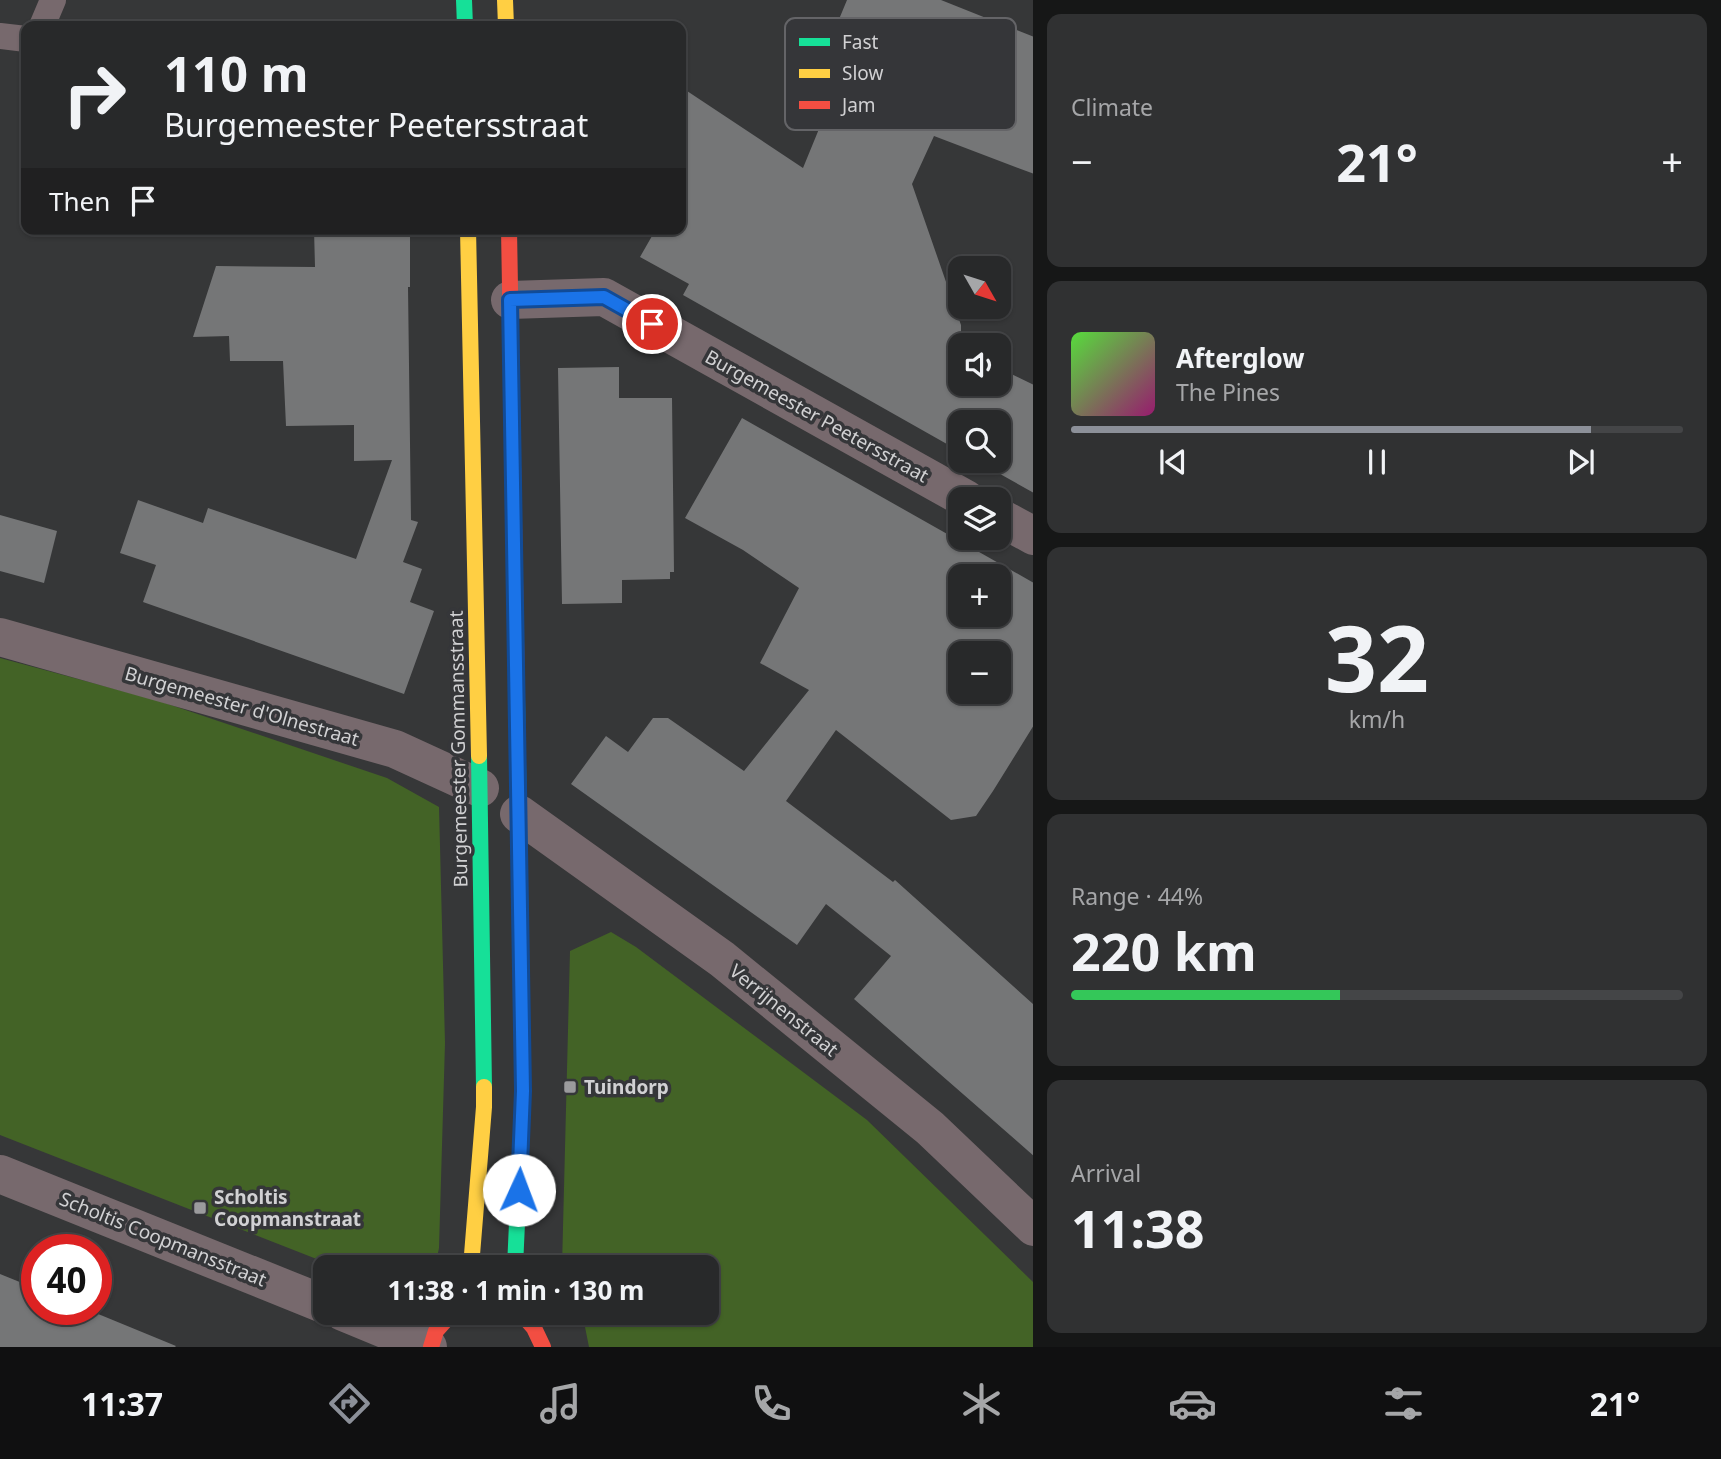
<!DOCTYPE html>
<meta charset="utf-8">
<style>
:root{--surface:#28292a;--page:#303132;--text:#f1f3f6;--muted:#a5a6a8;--line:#444547;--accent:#8c9099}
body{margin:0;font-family:"Noto Sans",sans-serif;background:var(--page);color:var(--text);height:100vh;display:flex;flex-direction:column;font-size:26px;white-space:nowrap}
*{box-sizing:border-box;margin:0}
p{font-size:23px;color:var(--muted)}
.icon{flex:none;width:38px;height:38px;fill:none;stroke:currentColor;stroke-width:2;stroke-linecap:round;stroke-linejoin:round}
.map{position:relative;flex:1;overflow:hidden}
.details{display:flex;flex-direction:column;gap:14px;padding:14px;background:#161717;width:688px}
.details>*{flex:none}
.hud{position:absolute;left:21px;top:21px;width:665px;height:214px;border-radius:14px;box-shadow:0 2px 5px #0004,0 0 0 2px var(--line);background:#28292a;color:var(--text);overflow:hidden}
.needle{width:46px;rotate:129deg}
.tools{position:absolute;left:948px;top:256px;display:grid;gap:14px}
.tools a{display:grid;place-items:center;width:63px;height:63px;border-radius:14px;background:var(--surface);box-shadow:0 2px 5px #0004,0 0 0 2px var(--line);font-size:35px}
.speed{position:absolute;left:21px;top:1234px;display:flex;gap:14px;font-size:35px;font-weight:700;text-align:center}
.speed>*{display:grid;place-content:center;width:91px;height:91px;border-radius:50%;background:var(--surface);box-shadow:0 2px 5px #0004,0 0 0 2px var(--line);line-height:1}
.speed .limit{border:10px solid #d22;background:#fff;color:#111}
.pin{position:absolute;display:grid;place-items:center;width:60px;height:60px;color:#fff;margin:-30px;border:4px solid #fff;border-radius:50%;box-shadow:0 2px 7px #0007}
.me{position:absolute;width:77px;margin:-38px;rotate:2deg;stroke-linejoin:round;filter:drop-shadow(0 0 5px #0008)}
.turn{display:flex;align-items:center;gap:24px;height:147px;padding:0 28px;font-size:32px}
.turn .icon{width:91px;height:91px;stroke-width:2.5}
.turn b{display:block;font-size:49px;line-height:60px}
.then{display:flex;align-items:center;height:66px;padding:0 28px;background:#0003;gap:14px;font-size:26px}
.big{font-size:52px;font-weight:700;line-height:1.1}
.details .widget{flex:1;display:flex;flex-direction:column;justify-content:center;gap:10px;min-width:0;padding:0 24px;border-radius:14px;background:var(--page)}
.details .dial{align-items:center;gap:0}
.dial b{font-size:91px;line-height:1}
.song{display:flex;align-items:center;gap:21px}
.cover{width:84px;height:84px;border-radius:10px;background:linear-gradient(135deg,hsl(110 70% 55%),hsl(320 70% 35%))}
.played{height:7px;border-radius:4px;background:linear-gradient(90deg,var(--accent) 85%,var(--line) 85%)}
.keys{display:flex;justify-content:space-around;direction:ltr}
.heat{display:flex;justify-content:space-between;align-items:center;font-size:38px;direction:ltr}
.charge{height:10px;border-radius:5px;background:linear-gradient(90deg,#34c759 44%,var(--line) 0)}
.trip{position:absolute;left:313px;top:1255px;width:406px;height:70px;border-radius:14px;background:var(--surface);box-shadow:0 2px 5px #0004,0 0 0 2px var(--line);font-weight:700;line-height:70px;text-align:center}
.dock{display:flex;height:112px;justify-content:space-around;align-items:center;background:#101011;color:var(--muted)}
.dock .icon{width:49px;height:49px}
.dock .active{color:var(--accent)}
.dock b{font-size:32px;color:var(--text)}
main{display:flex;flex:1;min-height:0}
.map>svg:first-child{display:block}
.green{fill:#436326}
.building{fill:#757677;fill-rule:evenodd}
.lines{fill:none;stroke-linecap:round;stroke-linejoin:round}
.lane{stroke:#77696d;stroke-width:26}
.street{stroke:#77696d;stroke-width:38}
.fast{stroke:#16e098;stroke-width:16}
.slow{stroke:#ffcf43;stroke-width:16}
.jam{stroke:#f24e42;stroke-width:16}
.route-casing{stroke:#114b97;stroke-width:18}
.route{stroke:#1a73e8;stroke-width:12}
.poi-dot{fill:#9b9b9d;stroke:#353639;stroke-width:2.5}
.labels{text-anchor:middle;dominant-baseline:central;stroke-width:7;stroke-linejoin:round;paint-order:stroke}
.street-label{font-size:19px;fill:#d1d1d3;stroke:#353639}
.poi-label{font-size:19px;font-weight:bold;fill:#d1d1d3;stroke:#353639;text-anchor:start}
.key{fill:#353639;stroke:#646467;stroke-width:2}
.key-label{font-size:19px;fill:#d1d1d3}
</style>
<main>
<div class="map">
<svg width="1034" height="1347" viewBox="0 0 1034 1347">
<rect width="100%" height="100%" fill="#363738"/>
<path class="green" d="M 0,658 L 156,700 L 387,778 L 439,807 L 445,1043 L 439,1248 L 435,1267 L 337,1267 L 0,1135 Z
M 611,932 L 636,947 L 867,1120 L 1033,1282 L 1033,1347 L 589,1347 L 584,1322 L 579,1313 L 707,1312 L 707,1267 L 562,1267 L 570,951 Z"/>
<path class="building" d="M 847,0 L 941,0 L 1034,37 L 1034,174 L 934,136 L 912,184 L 961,325 L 961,383 L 999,383 L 999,368 L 1034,385 L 1034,493 L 975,460 L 999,460 L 999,422 L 961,422 L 961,452 L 683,295 L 689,284 L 640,257 L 656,229 L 681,229 L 681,87 L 803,168 L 846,63 L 825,53 Z
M 314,229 L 406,229 L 406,237 L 410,236 L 410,287 L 408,287 L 411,520 L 418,522 L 403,562 L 422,569 L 410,602 L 434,611 L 404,694 L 143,602 L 156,565 L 120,553 L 138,500 L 203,523 L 208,508 L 356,559 L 392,460 L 354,461 L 354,425 L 286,426 L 283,361 L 230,361 L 229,336 L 193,337 L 216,266 L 315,267 Z
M 619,367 L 619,398 L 672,398 L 674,572 L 670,572 L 670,579 L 622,580 L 622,603 L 562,604 L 558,368 Z
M 742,418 L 1034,583 L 1034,725 L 993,791 L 976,816 L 951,820 L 836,730 L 786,801 L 893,882 L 895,880 L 1034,1005 L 1034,1156 L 854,999 L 891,956 L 826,904 L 797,945 L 571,784 L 606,736 L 628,752 L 653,718 L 668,718 L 744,771 L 809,690 L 760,663 L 799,588 L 743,550 L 685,518 ZM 961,576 L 999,576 L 999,614 L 961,614 ZM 961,653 L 999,653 L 999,691 L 961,691 Z
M 0,515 L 57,531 L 44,583 L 0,571 Z
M 0,1274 L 37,1289 L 37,1309 L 86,1309 L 176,1346 L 175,1347 L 0,1347 Z"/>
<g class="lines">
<path class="lane" d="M 42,26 L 53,0
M 0,36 L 26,39"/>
<path class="street" d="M 510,300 L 604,297 L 966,499
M 999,517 L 1034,536
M 0,637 L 395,749 L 480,788
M 519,814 L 722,959 L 930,1128 L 1034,1227
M 0,1174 L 326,1305
M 343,1312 L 428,1347"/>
<path class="fast" d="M 464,0 L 465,26
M 479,756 L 484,1087
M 515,1267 L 523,1091 L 517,699"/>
<path class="slow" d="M 505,0 L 506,26
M 468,229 L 479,756
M 471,1267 L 484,1107 L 484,1087"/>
<path class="jam" d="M 509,229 L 517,699
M 520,1312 L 534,1328 L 543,1347
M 431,1347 L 436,1331 L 453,1312"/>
</g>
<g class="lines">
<defs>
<path id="route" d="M 519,1190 L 523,1091 L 510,300 L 604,297 L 652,324"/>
</defs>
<use href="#route" class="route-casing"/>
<use href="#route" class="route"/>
</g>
<g class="poi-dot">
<rect x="563" y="1080" width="14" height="14" rx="3.5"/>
<rect x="193" y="1201" width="14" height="14" rx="3.5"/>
</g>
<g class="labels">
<g class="street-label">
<text transform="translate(817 416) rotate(29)">Burgemeester Peetersstraat</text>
<text transform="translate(242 706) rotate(16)">Burgemeester d'Olnestraat</text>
<text transform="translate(458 749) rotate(-91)">Burgemeester Gommansstraat</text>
<text transform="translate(784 1010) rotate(39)">Verrijnenstraat</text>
<text transform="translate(163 1239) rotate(22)">Scholtis Coopmansstraat</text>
</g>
<g class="poi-label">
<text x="584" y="1087">Tuindorp</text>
<text x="214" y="1197">Scholtis<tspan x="214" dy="22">Coopmanstraat</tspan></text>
</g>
</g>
<rect x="785" y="18" width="231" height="112" rx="10" class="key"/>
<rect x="799" y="38" width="31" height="8" fill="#16e098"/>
<rect x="799" y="69" width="31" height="9" fill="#ffcf43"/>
<rect x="799" y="101" width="31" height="8" fill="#f24e42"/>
<g class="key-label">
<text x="842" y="49">Fast</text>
<text x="842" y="80">Slow</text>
<text x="842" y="112">Jam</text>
</g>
</svg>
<div class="tools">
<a><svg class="needle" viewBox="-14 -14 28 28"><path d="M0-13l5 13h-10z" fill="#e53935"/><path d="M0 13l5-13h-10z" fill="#a5a6a8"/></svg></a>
<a><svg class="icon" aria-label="sound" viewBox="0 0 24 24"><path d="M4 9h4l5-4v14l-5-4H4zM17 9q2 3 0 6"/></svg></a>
<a><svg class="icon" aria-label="search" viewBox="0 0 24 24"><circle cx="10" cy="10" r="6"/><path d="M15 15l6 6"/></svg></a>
<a><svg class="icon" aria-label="layers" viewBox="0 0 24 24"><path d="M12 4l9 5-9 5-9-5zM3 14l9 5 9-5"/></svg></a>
<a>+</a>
<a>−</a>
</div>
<div class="speed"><div class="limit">40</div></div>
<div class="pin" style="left:652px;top:324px;background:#d93025"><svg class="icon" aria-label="arrive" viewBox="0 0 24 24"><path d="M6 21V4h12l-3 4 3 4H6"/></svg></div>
<svg class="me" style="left:519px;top:1190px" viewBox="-20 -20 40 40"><circle r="19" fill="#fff"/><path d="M0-13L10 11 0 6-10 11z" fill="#1a73e8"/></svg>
<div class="trip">11:38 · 1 min · 130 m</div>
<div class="hud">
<div class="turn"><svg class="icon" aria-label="right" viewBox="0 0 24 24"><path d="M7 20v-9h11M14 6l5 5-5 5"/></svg><div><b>110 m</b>Burgemeester Peetersstraat</div></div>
<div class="then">Then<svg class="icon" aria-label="arrive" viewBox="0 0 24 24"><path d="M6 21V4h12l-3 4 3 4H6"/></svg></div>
</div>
</div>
<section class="details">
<div class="widget"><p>Climate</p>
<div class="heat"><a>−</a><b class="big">21°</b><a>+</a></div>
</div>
<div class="widget">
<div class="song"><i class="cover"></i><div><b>Afterglow</b><p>The Pines</p></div></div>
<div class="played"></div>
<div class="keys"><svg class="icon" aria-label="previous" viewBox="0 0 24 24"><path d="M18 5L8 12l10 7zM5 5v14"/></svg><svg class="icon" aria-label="pause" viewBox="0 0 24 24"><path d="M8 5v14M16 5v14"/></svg><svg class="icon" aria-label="next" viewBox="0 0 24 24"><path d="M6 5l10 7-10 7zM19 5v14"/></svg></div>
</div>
<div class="widget dial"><b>32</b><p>km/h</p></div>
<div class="widget"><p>Range · 44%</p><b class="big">220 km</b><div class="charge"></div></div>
<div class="widget"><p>Arrival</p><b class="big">11:38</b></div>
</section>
</main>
<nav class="dock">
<b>11:37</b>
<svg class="icon active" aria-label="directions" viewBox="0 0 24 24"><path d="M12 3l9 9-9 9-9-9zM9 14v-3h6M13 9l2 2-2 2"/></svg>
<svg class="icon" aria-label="music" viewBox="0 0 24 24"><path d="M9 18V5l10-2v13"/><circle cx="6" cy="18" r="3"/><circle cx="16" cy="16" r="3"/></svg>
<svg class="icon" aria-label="phone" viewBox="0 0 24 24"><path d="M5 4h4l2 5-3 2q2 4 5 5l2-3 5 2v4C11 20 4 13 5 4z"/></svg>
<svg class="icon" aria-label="climate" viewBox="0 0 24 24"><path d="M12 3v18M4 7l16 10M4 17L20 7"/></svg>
<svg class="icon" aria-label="car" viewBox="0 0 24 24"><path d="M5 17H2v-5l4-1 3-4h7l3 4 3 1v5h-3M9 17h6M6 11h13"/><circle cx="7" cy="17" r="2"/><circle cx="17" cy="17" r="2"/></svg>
<svg class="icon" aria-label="filters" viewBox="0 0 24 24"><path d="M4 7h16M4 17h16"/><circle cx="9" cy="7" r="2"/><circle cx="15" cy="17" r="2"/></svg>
<b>21°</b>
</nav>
